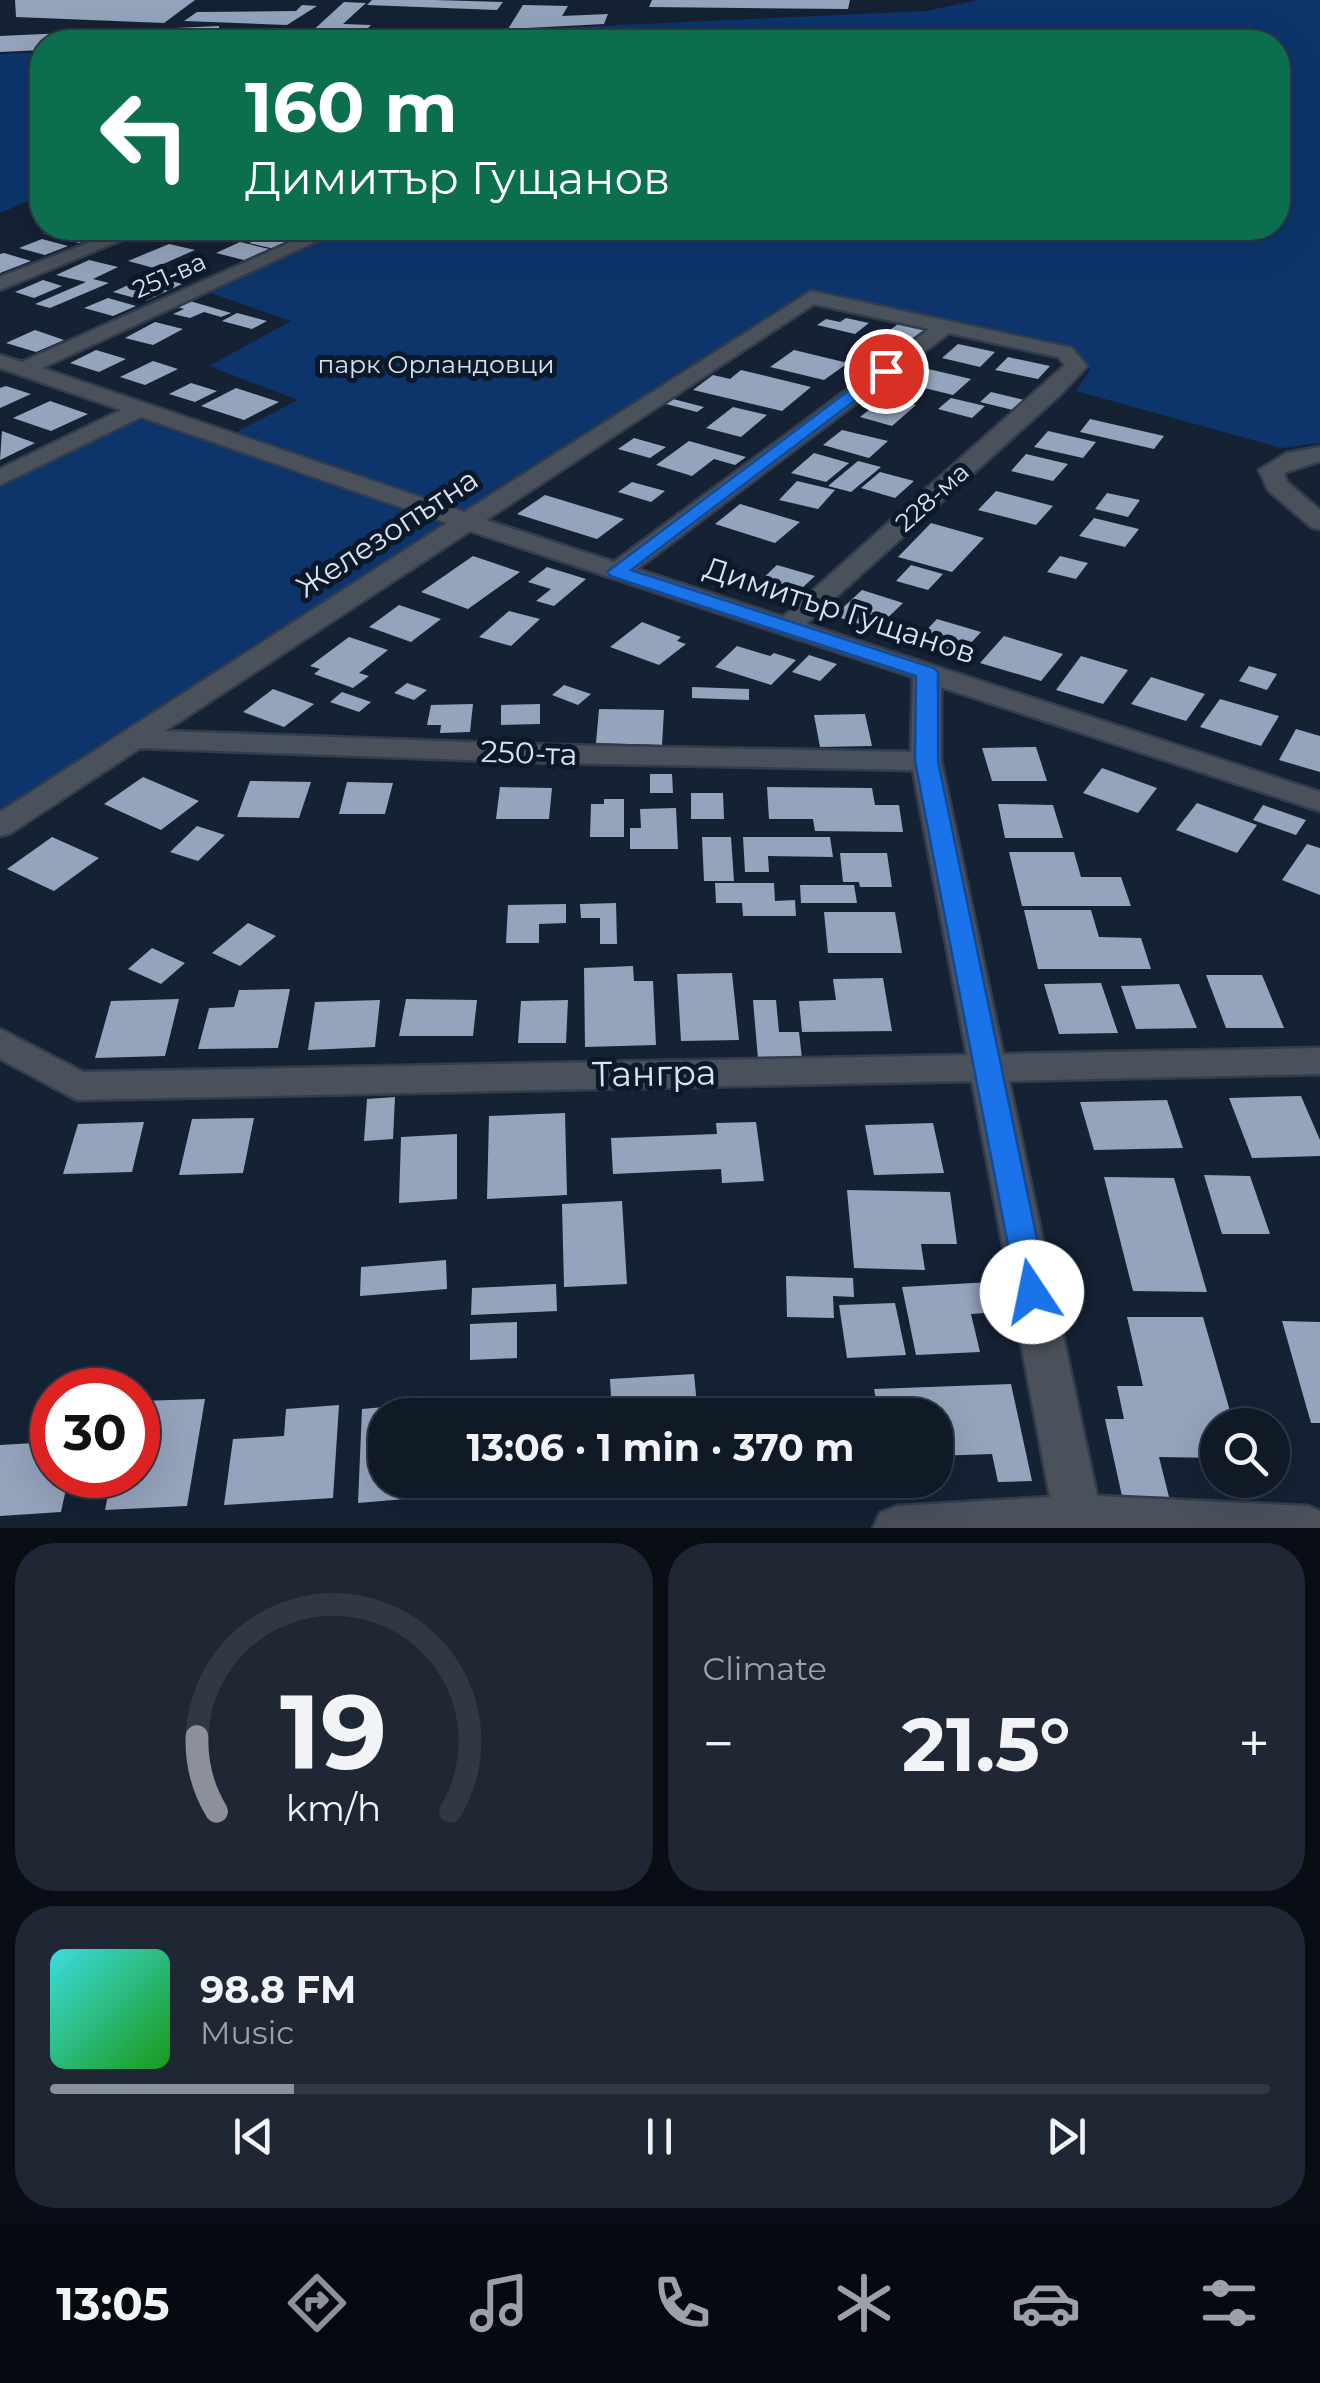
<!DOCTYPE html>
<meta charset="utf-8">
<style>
:root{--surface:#101a27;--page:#1e2733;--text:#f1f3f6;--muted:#9ca1a7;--line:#303844;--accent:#8c9099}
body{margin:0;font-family:Montserrat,sans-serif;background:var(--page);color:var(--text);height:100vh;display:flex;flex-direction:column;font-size:38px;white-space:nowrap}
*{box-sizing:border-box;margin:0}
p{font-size:32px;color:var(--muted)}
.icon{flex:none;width:55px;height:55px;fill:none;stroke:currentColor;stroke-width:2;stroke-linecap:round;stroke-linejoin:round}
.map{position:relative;height:1528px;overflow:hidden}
.sheet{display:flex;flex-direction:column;gap:15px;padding:15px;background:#090e15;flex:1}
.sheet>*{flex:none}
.guide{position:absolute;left:30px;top:30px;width:1260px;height:210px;border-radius:40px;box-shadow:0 10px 40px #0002,0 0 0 2px var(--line);background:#0b6e4f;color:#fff;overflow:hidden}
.buttons{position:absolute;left:1200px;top:1408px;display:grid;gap:20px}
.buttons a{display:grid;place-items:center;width:90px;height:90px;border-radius:50%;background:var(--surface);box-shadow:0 10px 40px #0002,0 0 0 2px var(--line);font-size:50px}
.speed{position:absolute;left:30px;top:1368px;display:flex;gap:20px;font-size:50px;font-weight:700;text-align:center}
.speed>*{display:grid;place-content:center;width:130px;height:130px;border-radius:50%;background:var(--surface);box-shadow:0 10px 40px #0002,0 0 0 2px var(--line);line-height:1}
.speed .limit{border:15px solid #d22;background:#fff;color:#111}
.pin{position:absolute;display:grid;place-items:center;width:85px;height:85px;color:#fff;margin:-42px;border:5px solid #fff;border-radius:50%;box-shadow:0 2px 10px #0007}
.me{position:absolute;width:110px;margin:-55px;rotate:349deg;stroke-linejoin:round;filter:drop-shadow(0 0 8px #0008)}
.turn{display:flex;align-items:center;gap:35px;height:210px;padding:0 50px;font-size:45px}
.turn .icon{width:130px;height:130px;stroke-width:2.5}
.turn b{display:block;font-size:70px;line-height:85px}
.big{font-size:75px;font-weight:700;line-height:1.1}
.sheet .tile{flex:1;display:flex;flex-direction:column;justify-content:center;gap:15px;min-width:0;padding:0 35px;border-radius:40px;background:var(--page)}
.sheet .dial{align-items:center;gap:0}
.dial svg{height:260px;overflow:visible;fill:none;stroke:var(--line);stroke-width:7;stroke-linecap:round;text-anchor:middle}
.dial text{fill:var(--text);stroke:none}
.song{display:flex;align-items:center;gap:30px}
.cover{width:120px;height:120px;border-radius:15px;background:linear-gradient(135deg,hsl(180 70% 55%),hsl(120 70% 35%))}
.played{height:10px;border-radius:5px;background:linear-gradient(90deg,var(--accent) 20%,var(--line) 20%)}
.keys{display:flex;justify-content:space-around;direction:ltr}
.heat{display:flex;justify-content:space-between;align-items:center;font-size:55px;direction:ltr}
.sheet .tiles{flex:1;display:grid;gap:15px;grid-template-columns:1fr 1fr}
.tile:last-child{grid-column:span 2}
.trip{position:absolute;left:368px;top:1398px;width:585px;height:100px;border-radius:40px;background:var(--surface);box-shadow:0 10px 40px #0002,0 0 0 2px var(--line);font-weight:700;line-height:100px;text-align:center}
.tab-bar{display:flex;height:160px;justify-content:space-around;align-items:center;background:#060a10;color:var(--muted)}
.tab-bar .icon{width:70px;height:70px}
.tab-bar .selected{color:var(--accent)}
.tab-bar b{font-size:45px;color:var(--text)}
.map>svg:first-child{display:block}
.green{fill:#0d356b}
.building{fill:#94a4bc}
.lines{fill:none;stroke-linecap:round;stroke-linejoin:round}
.minor-casing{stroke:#313d4e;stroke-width:5}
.minor{fill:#4b515b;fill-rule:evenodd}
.route{fill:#1a73e8;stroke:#114b97;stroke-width:2.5}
.labels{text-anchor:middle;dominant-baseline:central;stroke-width:10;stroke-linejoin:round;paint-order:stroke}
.far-street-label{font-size:25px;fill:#dbe3f0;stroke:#0c192a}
.far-park-label{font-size:25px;fill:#d4e2f7;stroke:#0c192a}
.street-label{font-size:30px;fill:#dbe3f0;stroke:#0c192a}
.near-street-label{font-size:35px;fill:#dbe3f0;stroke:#0c192a}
</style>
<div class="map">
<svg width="1320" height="1528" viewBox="0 0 1320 1528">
<rect width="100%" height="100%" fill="#152234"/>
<path class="green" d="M 979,0 L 1320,0 L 1320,443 L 1282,448 L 1076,391 L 1090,370 L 1075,348 L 807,291 L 0,811 L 0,485 L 139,416 L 217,442 L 298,400 L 209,366 L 291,321 L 199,289 L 336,228 L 1278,228 L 1278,42 L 247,42 L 926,11 Z
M 42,52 L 42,195 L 0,213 L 0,54 Z"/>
<path class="building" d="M 15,0 L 195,0 L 164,23 L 16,17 Z
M 372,0 L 434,0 L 503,2 L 497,10 L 367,5 Z
M 652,0 L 850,0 L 848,9 L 649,7 Z
M 344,2 L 366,3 L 343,24 L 371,25 L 359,37 L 308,35 Z
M 302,5 L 317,6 L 287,25 L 184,21 L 197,12 L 296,11 Z
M 523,5 L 568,6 L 562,16 L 608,14 L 604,24 L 508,29 Z
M 219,26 L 219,31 L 275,28 L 275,40 L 42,42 L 42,50 L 0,52 L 0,36 Z
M 57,228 L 85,228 L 105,233 L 79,243 L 43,233 Z
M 178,228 L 220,228 L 196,238 L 169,231 Z
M 273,233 L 298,239 L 275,249 L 249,243 Z
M 42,239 L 68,246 L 45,255 L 19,248 Z
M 240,242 L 269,249 L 244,260 L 216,253 Z
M 169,244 L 195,250 L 154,268 L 128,261 Z
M 4,253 L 31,261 L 0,273 L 0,254 Z
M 89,260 L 118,267 L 93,279 L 109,283 L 50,308 L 35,304 L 86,282 L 56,275 Z
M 150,275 L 182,284 L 146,301 L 113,292 Z
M 43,280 L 62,286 L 34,298 L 15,292 Z
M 108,298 L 136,306 L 113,316 L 84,308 Z
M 183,299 L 231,313 L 221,317 L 204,312 L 190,318 L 173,314 L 184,309 L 171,305 Z
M 237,313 L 267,321 L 252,329 L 222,321 Z
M 846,318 L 869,323 L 855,334 L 817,325 L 826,319 L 840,322 Z
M 155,322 L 183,329 L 153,345 L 125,338 Z
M 898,324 L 928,331 L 916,340 L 886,333 Z
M 35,330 L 64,340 L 36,352 L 6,343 Z
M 958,344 L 995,352 L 980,367 L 942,358 Z
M 96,350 L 126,359 L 99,372 L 70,363 Z
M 794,350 L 848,363 L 824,380 L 770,367 Z
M 1008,357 L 1050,366 L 1038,379 L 995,370 Z
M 153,361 L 178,369 L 145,385 L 120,377 Z
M 924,368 L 971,379 L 953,395 L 904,383 Z
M 741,370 L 811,387 L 782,411 L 693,390 L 713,375 L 730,379 Z
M 191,383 L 217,391 L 195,402 L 169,394 Z
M 6,386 L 31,394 L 0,408 L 0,388 Z
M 236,388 L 279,402 L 244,420 L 201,406 Z
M 991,392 L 1028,401 L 1017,411 L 980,402 Z
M 885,397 L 916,405 L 892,426 L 860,417 Z
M 951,398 L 985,406 L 972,418 L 938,409 Z
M 673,399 L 704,407 L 697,412 L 666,404 Z
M 50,401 L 88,414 L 51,431 L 13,418 Z
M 733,407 L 767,415 L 741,437 L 706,428 Z
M 1090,419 L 1164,436 L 1154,449 L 1080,432 Z
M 842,430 L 888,441 L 869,458 L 823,445 Z
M 2,431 L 35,443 L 0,460 Z
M 1048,431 L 1096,442 L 1083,458 L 1034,447 Z
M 634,438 L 666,447 L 650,458 L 618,449 Z
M 689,441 L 746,457 L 735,465 L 714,459 L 692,476 L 656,465 Z
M 814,453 L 849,463 L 826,482 L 791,473 Z
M 1026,454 L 1068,464 L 1053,481 L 1011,471 Z
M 858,461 L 881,467 L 851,492 L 828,486 Z
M 880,472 L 914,481 L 895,498 L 861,488 Z
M 797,481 L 835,490 L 818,509 L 779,500 Z
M 632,482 L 665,491 L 651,502 L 618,492 Z
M 996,491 L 1053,506 L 1036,525 L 978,510 Z
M 1107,493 L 1140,500 L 1128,517 L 1095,509 Z
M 545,495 L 624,519 L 597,539 L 517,514 Z
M 740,504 L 800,522 L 775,543 L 715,524 Z
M 1094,518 L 1139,529 L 1125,547 L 1079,536 Z
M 931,523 L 984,538 L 952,572 L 898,557 Z
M 473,556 L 520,572 L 468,609 L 421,592 Z
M 1060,556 L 1088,563 L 1076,579 L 1047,572 Z
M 777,565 L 815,576 L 787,602 L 749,591 Z
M 911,565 L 943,574 L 928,590 L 896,581 Z
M 547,567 L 586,579 L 554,606 L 536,601 L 551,589 L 528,582 Z
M 862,590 L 903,603 L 876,629 L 834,616 Z
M 399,605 L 441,619 L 411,642 L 369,627 Z
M 509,611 L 540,619 L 511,646 L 479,637 Z
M 937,619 L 981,632 L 960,655 L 916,641 Z
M 642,622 L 681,637 L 677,641 L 686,644 L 659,665 L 610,647 Z
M 1004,636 L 1063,654 L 1041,681 L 980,663 Z
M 349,637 L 388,650 L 359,673 L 369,676 L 353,688 L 314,674 L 320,669 L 310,666 Z
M 737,646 L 770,656 L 774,653 L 796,660 L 771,685 L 715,667 Z
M 809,655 L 837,664 L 820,681 L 792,672 Z
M 1081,656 L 1128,670 L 1103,704 L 1056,690 Z
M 1249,666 L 1277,674 L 1267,690 L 1239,681 Z
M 1151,677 L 1205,694 L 1186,721 L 1131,704 Z
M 407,683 L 427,690 L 414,700 L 394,693 Z
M 564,685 L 591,694 L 578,705 L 552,695 Z
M 692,687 L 749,689 L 749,700 L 692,698 Z
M 273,689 L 314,704 L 284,727 L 243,712 Z
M 342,692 L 371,702 L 359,712 L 330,702 Z
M 1220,699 L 1279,716 L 1261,746 L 1200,727 Z
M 473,704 L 470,732 L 440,733 L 441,725 L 427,725 L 431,705 Z
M 540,704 L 540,724 L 501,725 L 501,705 Z
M 599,709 L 664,710 L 662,745 L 596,743 Z
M 865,714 L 872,746 L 820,747 L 814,715 Z
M 1296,729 L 1320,736 L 1320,772 L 1279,760 Z
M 1036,747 L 1047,781 L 992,781 L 982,748 Z
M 1102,768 L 1157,788 L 1138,813 L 1083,793 Z
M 650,774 L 672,774 L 673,793 L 650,793 Z
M 143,777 L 199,801 L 161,830 L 104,804 Z
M 250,781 L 311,782 L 299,818 L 237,817 Z
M 347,782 L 393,783 L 385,814 L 339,814 Z
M 500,787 L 552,788 L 549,819 L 496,819 Z
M 767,787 L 872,788 L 875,805 L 899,805 L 903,832 L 815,831 L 813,819 L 769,819 Z
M 691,793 L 723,793 L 724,819 L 691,819 Z
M 604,799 L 624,799 L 624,837 L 590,837 L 591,804 L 604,804 Z
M 1197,803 L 1257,825 L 1237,853 L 1176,830 Z
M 998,804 L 1053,805 L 1063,838 L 1005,838 Z
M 1263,805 L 1306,820 L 1296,835 L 1253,820 Z
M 676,808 L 678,849 L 630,849 L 630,828 L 641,828 L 640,809 Z
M 197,826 L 225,835 L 198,861 L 170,852 Z
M 52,837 L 99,858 L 54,891 L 7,869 Z
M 702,837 L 731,837 L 734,881 L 704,881 Z
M 743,837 L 830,837 L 833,857 L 768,856 L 769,872 L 745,872 Z
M 1307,844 L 1320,848 L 1320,895 L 1282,880 Z
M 1009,852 L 1074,852 L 1081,877 L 1121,877 L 1131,906 L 1022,906 Z
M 840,853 L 887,853 L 892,887 L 860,887 L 859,882 L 843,882 Z
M 715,883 L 774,883 L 775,901 L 795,900 L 796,916 L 743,916 L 742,903 L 716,903 Z
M 800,885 L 854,885 L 857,903 L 801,903 Z
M 616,903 L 617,944 L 600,944 L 600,918 L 581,918 L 580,904 Z
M 566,904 L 566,923 L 539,924 L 539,943 L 506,943 L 508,905 Z
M 1024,910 L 1091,910 L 1099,937 L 1141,938 L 1151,969 L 1038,969 Z
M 824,912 L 895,912 L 902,953 L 828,953 Z
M 248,923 L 276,936 L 240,966 L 212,953 Z
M 152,948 L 185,963 L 161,984 L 128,969 Z
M 633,966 L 634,981 L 653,981 L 656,1045 L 585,1047 L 584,968 Z
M 732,973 L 739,1040 L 681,1041 L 677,974 Z
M 1206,975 L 1262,975 L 1284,1028 L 1226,1028 Z
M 883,978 L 892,1031 L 802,1032 L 799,1001 L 836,1000 L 833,979 Z
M 1101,983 L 1118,1033 L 1059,1034 L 1044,984 Z
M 1179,984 L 1197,1028 L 1136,1029 L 1121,986 Z
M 290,989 L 278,1048 L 198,1049 L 209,1008 L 234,1007 L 239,990 Z
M 179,999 L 165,1056 L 95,1058 L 111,1001 Z
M 406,999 L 477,1000 L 473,1036 L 399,1036 Z
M 380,1000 L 375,1047 L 308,1050 L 315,1002 Z
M 568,1000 L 566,1043 L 518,1043 L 521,1001 Z
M 753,1000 L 776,1000 L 779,1032 L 799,1032 L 802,1059 L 758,1059 Z
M 1301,1096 L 1320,1140 L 1320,1156 L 1252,1158 L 1229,1098 Z
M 395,1097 L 393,1139 L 364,1141 L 367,1099 Z
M 1167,1100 L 1183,1148 L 1094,1150 L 1080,1102 Z
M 565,1113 L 567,1195 L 487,1199 L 489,1116 Z
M 254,1118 L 243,1173 L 179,1175 L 192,1119 Z
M 144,1122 L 132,1172 L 63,1174 L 78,1124 Z
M 756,1122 L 764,1181 L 722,1183 L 721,1169 L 613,1174 L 611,1138 L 717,1134 L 716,1123 Z
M 933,1123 L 944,1173 L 874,1175 L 865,1125 Z
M 457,1134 L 457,1199 L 399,1203 L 401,1137 Z
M 1204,1175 L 1250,1176 L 1270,1234 L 1222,1234 Z
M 1104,1177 L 1174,1178 L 1207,1292 L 1133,1291 Z
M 847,1190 L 950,1192 L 957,1244 L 921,1244 L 925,1270 L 854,1268 Z
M 622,1201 L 627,1284 L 564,1287 L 562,1204 Z
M 446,1260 L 447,1289 L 360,1296 L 361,1267 Z
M 786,1276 L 853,1278 L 854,1297 L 833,1296 L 834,1318 L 787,1317 Z
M 991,1282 L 998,1312 L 971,1314 L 980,1352 L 916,1355 L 902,1287 Z
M 556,1284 L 557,1311 L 471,1315 L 472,1288 Z
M 895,1303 L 906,1355 L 847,1358 L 839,1305 Z
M 1127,1317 L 1203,1317 L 1234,1425 L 1218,1425 L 1218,1458 L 1159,1457 L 1169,1497 L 1122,1496 L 1105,1419 L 1124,1419 L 1117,1386 L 1143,1386 Z
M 1282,1321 L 1320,1322 L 1320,1423 L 1311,1423 Z
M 517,1322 L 517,1358 L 470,1360 L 470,1324 Z
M 694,1374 L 698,1415 L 612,1415 L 610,1379 Z
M 1011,1384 L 1032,1481 L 998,1482 L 992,1454 L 935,1456 L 935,1415 L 879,1415 L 874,1389 Z
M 205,1399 L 187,1506 L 105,1510 L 112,1475 L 138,1475 L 138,1401 Z
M 451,1401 L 451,1415 L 385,1415 L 385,1480 L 452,1480 L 452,1495 L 358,1503 L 362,1409 Z
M 339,1405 L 333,1498 L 224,1505 L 233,1439 L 284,1436 L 286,1409 Z
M 52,1442 L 52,1475 L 69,1475 L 61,1512 L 0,1516 L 0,1445 Z
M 497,1480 L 574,1480 L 574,1487 L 497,1491 Z
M 616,1480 L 703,1480 L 704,1483 L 616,1488 Z"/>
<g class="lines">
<defs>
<path id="minor" d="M 127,228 L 151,228 L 0,290 L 0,277 Z
M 322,228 L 345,228 L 42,368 L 464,512 L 811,291 L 1072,348 L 1087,366 L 1061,394 L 806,624 L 1320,792 L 1320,811 L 941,687 L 941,761 L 1003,1054 L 1320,1048 L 1320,1074 L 1009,1081 L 1097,1496 L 1308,1506 L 1320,1511 L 1320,1528 L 873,1528 L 880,1513 L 897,1506 L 1050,1497 L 972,1081 L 77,1100 L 0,1059 L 0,1029 L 83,1072 L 967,1055 L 913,770 L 553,763 L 140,748 L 11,833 L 0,836 L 0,812 L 447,523 L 141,417 L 0,485 L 0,469 L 121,410 L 0,368 L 0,355 L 22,362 ZM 814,304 L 929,329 L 614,562 L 486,520 ZM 949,333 L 1058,357 L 1065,365 L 783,617 L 637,569 ZM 470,531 L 913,677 L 911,752 L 553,745 L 165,731 Z
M 1320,447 L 1320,461 L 1284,473 L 1287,482 L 1320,510 L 1320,529 L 1311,527 L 1268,490 L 1259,470 L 1287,453 Z"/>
</defs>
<use href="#minor" class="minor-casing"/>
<use href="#minor" class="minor"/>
</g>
<path class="route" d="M 880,367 L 894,371 L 631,570 L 934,668 L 938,672 L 938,761 L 1048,1292 L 1044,1301 L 1032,1305 L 1021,1301 L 1017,1292 L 915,761 L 916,676 L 610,576 L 607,572 Z"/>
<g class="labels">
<g class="far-street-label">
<text transform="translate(169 275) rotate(-24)">251-ва</text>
<text transform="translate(932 497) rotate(-42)">228-ма</text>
</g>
<g class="far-park-label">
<text x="436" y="364">парк Орландовци</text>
</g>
<g class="street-label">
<text transform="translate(387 533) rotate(-33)">Железопътна</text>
<text transform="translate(840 610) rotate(18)">Димитър Гущанов</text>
<text transform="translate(529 753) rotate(2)">250-та</text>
</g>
<g class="near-street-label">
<text transform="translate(654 1073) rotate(-1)">Тангра</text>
</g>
</g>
</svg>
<div class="buttons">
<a><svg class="icon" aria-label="search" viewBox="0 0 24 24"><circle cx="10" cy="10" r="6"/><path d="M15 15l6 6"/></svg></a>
</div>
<div class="speed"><div class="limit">30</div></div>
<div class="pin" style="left:886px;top:371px;background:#d93025"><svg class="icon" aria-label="arrive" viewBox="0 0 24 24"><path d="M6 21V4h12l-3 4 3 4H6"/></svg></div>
<svg class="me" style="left:1032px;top:1292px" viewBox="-20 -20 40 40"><circle r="19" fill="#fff"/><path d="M0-13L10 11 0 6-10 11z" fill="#1a73e8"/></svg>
<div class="trip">13:06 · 1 min · 370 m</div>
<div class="guide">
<div class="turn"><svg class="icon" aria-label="left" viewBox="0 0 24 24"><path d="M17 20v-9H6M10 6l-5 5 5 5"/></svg><div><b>160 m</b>Димитър Гущанов</div></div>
</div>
</div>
<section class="sheet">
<div class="tiles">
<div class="tile dial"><svg viewBox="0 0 100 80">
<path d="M14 69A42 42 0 1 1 86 69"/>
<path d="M14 69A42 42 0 0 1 8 46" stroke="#8c9099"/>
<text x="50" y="56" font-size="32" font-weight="700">19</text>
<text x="50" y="72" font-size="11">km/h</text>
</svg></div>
<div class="tile"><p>Climate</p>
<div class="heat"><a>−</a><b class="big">21.5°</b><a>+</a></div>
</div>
<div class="tile">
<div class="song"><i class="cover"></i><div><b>98.8 FM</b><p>Music</p></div></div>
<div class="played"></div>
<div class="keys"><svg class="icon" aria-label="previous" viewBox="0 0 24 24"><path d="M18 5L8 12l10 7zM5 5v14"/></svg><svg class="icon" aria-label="pause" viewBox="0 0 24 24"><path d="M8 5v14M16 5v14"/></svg><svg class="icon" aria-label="next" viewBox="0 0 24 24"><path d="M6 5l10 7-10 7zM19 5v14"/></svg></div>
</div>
</div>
</section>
<nav class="tab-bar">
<b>13:05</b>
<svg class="icon selected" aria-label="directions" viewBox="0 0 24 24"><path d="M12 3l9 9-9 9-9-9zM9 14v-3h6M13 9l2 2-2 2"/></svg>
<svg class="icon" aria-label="music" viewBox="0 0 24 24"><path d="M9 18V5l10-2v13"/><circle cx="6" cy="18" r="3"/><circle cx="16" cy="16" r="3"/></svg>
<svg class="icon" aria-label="phone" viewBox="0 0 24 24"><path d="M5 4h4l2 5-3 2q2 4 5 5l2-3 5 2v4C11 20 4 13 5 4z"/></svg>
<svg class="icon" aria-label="climate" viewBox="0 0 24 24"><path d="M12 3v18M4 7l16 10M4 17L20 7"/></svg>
<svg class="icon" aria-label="car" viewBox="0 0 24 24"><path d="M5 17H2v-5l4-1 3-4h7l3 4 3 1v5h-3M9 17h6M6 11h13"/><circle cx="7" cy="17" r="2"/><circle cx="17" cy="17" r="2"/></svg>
<svg class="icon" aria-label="filters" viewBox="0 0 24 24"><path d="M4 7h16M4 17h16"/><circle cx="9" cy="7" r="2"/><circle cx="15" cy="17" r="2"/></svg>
</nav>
